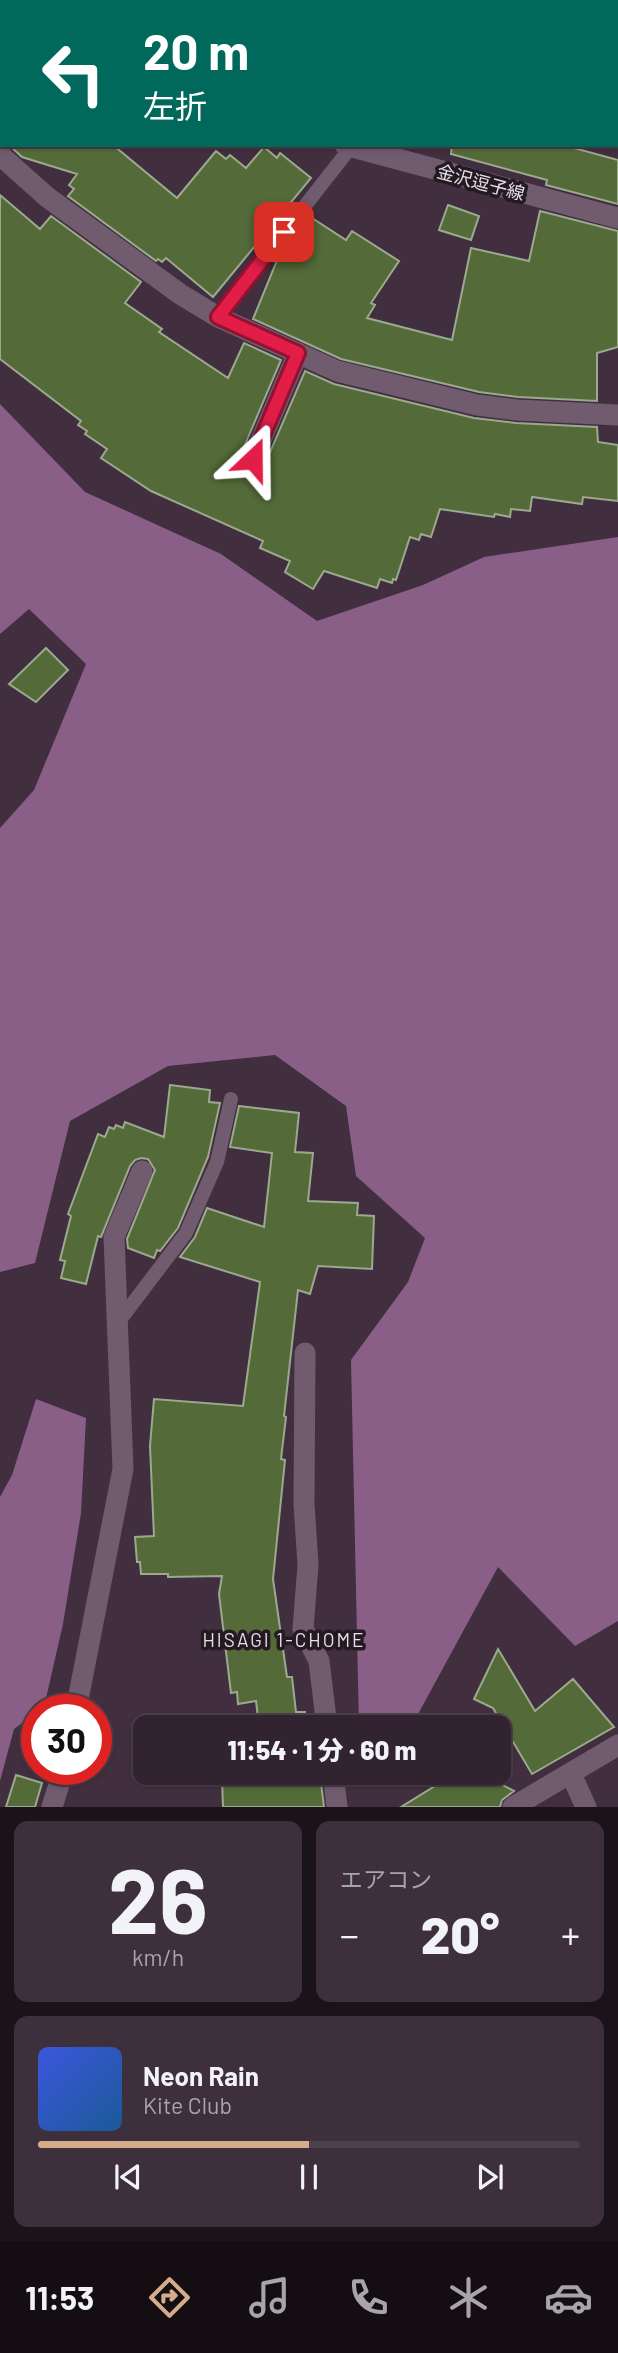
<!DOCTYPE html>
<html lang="ja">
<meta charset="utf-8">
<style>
:root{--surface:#312330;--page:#3d2f3c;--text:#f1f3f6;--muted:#a8a4ab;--line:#4c404c;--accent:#d6ab8b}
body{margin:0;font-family:Barlow,"Noto Sans JP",sans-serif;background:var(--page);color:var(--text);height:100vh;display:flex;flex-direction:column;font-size:26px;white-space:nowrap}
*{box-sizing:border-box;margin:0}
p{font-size:23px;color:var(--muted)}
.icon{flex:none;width:38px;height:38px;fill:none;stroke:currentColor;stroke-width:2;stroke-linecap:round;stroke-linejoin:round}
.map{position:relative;height:1807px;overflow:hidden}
.details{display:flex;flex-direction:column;gap:14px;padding:14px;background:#1b131a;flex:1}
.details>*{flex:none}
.banner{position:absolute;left:0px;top:0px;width:620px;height:147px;box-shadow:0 2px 5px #0004,0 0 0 2px var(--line);background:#00695c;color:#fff;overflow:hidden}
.speed{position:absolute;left:21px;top:1694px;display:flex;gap:14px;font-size:35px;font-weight:700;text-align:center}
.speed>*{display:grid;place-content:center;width:91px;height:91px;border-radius:50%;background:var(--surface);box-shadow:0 2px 5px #0004,0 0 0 2px var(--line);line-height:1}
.speed .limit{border:10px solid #d22;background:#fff;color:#111}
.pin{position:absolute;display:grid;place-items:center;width:60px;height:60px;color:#fff;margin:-30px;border-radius:14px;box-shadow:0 4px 10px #0006}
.me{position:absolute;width:77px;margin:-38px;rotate:23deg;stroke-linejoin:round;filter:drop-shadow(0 0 5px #0008)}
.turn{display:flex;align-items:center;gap:24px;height:147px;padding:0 28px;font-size:32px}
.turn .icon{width:91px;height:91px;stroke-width:2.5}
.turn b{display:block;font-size:49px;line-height:60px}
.big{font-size:52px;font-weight:800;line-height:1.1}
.details .tile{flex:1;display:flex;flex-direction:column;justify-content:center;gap:10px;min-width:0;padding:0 24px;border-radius:14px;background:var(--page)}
.details .dial{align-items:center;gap:0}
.dial b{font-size:91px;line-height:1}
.song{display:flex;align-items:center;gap:21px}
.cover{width:84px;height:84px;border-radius:10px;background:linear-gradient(135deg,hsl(230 70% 55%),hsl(210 70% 35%))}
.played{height:7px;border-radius:4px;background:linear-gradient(90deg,var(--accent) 50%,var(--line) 50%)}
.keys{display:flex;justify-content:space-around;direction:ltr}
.heat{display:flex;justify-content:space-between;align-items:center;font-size:38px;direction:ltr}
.details .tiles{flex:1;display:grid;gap:14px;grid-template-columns:1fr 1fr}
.tile:last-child{grid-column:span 2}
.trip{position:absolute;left:133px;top:1715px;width:378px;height:70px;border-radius:14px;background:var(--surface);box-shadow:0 2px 5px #0004,0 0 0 2px var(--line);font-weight:800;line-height:70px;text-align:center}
.tab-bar{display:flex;height:112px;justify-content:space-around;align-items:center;background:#140e13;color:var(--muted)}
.tab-bar .icon{width:49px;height:49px}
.tab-bar .selected{color:var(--accent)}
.tab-bar b{font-size:32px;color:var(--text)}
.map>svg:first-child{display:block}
.built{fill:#4c354c}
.forest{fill:#895f88}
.building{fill:#546b39;stroke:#9ca98f;stroke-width:2}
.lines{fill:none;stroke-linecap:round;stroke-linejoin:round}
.lane{stroke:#715c6f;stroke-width:14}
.street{stroke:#715c6f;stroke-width:21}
.secondary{stroke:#715c6f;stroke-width:21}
.rail-casing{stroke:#a698a5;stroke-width:8}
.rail{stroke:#231a22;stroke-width:5;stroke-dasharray:16;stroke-linecap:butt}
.route-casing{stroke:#92132f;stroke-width:18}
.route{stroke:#e11d48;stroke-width:12}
.labels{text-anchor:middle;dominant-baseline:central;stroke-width:7;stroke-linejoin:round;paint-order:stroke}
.street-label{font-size:18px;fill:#e8dce7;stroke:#231a22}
.neighbourhood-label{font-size:19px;letter-spacing:2px;fill:#e8dce7;stroke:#231a22}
</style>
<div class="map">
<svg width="618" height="1807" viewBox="0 0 618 1807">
<rect width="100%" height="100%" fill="#412f40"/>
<path class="built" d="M 305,0 L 618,0 L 618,88 L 618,2 Z"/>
<path class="forest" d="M 0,404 L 85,492 L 221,554 L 317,621 L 423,585 L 484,557 L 618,537 L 618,1621 L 575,1646 L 498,1567 L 411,1727 L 359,1727 L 351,1360 L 408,1282 L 425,1238 L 356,1176 L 346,1106 L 275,1055 L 168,1066 L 70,1121 L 35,1263 L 0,1272 L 0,828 L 34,790 L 86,664 L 29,609 L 0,634 Z
M 36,1399 L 86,1418 L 81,1513 L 63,1624 L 44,1707 L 37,1710 L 37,1712 L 14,1729 L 0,1781 L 0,1497 L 12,1475 Z"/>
<path class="building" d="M 9,145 L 113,145 L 177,198 L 216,151 L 226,159 L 230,155 L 246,168 L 264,147 L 277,158 L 280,153 L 311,178 L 213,297 L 166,258 L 162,262 L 158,259 L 156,261 L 68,196 L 74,189 L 69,185 L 77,174 L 22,157 Z
M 452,145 L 563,145 L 618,160 L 618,204 L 546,185 L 547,180 L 451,154 Z
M 0,195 L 40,229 L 51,216 L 141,282 L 125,303 L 162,329 L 159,332 L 228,378 L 244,343 L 281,360 L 241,454 L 240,461 L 247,471 L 255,472 L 265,464 L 305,371 L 334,384 L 474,418 L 516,423 L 597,427 L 598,442 L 618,445 L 618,501 L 583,497 L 582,504 L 532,497 L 530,511 L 511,509 L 510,517 L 495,514 L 494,517 L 440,509 L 431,537 L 421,534 L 419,540 L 410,537 L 396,580 L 393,579 L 392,583 L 380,579 L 377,588 L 324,571 L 313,589 L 285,572 L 290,561 L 260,548 L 263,541 L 151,491 L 101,458 L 107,449 L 85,434 L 87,431 L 78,425 L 81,421 L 0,359 Z
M 448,205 L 479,216 L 471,240 L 439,230 Z
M 540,211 L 618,231 L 618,347 L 597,353 L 597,401 L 518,397 L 479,392 L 341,359 L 253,319 L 280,253 L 309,216 L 346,240 L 352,231 L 399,261 L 371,303 L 375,305 L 367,318 L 452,340 L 471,248 L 529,261 Z
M 46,648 L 68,670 L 36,702 L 9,684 Z
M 170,1085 L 210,1090 L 209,1102 L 220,1103 L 208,1157 L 178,1228 L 160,1251 L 157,1250 L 154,1258 L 128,1248 L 127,1239 L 155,1170 L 148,1159 L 141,1158 L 135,1160 L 130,1166 L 101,1237 L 98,1236 L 86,1284 L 61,1278 L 65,1261 L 60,1260 L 71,1216 L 68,1214 L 98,1134 L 105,1137 L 109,1127 L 114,1129 L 116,1125 L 123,1128 L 125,1122 L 164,1137 Z
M 239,1106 L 299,1113 L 295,1152 L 313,1153 L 308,1201 L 358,1203 L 357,1215 L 374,1216 L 372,1269 L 318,1266 L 310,1294 L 298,1290 L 284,1416 L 286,1417 L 281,1459 L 285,1460 L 273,1579 L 287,1677 L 292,1677 L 296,1712 L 305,1712 L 307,1727 L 259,1727 L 256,1701 L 238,1704 L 237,1692 L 231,1693 L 219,1594 L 222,1576 L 168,1577 L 168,1574 L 141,1574 L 140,1562 L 137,1562 L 135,1537 L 154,1536 L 150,1446 L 154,1399 L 243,1406 L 260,1282 L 180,1257 L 195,1237 L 207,1208 L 264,1227 L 272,1153 L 230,1147 Z
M 498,1649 L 535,1711 L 573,1679 L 614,1727 L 532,1774 L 493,1708 L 474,1699 Z
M 269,1773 L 312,1773 L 312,1777 L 320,1775 L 324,1807 L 223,1807 L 222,1780 L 270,1779 Z
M 456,1773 L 479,1773 L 514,1791 L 502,1800 L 500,1807 L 401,1807 Z
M 16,1775 L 42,1783 L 35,1807 L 6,1807 Z"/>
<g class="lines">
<path class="lane" d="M 218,317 L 351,147
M 117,1324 L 186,1233 L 217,1162 L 231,1099"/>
<path class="street" d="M 0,155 L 47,197 L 180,294 L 218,317 L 337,371 L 477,405 L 517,410 L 618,415
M 253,459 L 298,353
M 305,1353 L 304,1504 L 308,1565 L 303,1629 L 319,1661 L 327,1727
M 76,1710 L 123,1469 L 114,1237 L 142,1171
M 333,1773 L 337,1807
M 571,1774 L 586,1807
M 52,1807 L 64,1769
M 513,1807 L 618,1745"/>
<path class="secondary" d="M 0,58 L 2,58
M 345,145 L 618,218"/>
<defs>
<path id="rail" d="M 445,0 L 452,2"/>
</defs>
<use href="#rail" class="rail-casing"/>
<use href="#rail" class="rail"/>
</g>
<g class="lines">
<defs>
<path id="route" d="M 253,459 L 298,353 L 218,317 L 284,232"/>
</defs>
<use href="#route" class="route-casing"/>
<use href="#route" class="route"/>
</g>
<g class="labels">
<g class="street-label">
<text transform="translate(481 182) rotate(15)">金沢逗子線</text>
</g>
<g class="neighbourhood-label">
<text x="284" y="1639">HISAGI 1-CHOME</text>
</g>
</g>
</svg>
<div class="speed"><div class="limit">30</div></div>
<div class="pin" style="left:284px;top:232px;background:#d93025"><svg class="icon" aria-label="arrive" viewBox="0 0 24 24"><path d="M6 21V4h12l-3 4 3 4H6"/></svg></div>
<svg class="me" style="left:253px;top:459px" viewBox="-20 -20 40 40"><path d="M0-17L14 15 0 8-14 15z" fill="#e11d48" stroke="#fff" stroke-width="4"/></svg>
<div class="trip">11:54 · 1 分 · 60 m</div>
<div class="banner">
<div class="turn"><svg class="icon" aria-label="left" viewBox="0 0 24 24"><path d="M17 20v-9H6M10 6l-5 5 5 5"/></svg><div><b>20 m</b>左折</div></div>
</div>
</div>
<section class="details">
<div class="tiles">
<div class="tile dial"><b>26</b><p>km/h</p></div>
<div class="tile"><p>エアコン</p>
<div class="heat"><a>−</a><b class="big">20°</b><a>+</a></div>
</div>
<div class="tile">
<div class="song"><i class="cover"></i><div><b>Neon Rain</b><p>Kite Club</p></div></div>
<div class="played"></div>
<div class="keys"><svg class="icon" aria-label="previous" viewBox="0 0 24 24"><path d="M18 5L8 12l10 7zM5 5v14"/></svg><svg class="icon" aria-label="pause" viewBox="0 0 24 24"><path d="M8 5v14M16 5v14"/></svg><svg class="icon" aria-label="next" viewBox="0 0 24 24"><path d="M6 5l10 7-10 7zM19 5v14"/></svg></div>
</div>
</div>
</section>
<nav class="tab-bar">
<b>11:53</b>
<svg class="icon selected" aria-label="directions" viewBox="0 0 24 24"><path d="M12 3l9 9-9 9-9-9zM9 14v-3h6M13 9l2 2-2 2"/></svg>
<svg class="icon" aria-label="music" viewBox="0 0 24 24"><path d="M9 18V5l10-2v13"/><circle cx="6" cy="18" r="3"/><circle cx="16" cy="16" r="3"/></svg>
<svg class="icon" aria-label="phone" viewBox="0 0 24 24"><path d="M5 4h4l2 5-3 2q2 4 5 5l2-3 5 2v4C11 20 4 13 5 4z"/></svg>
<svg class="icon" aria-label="climate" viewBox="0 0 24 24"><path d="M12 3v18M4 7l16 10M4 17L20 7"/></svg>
<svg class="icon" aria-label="car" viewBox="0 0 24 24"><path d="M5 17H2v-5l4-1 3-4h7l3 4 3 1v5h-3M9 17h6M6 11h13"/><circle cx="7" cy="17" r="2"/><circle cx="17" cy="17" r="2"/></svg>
</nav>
